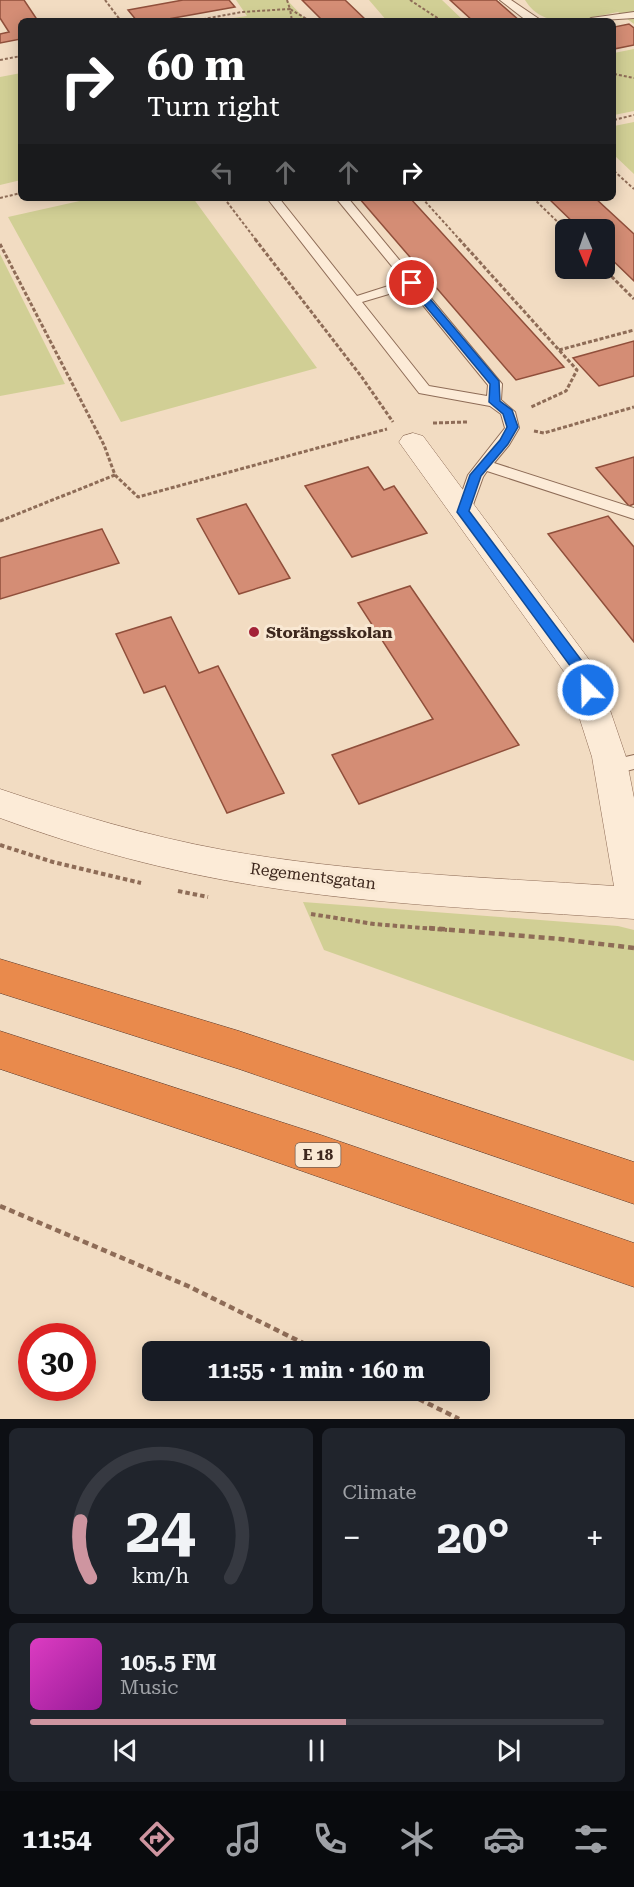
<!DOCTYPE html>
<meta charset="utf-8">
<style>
:root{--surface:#171b24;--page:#20242c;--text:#f1f3f6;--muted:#9ea1a6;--line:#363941;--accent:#ce95a0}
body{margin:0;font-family:"Roboto Serif",serif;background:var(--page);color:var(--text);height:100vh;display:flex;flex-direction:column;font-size:22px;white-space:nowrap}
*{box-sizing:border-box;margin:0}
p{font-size:20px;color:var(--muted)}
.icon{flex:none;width:33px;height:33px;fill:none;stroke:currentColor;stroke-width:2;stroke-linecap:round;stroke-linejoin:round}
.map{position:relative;height:1419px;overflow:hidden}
.drawer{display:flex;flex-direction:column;gap:9px;padding:9px;background:#0d0f14;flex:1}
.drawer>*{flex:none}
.guide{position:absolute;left:18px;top:18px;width:598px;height:183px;border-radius:9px;box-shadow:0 3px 15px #0003;background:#202124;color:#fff;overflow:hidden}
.needle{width:39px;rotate:178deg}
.fabs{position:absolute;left:555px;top:219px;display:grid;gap:12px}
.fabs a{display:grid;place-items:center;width:60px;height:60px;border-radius:9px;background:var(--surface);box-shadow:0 3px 15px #0003;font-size:30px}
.speed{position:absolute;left:18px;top:1323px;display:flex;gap:12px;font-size:30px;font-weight:700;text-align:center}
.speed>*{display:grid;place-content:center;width:78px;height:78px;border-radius:50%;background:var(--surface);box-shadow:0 3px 15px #0003;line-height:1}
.speed .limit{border:9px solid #d22;background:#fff;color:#111}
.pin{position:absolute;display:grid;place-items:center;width:51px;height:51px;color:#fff;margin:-26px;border:3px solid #fff;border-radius:50%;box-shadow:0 2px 6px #0007}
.me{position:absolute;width:66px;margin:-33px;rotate:337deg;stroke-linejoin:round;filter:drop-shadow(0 0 4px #0008)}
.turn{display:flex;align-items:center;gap:21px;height:126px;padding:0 30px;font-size:27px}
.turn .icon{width:78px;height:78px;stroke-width:2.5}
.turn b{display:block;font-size:42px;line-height:51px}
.lanes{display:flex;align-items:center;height:57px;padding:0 30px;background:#0003;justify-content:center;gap:30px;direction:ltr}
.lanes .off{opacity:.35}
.big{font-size:45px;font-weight:700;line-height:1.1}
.drawer .widget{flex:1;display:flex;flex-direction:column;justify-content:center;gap:9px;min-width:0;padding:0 21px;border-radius:9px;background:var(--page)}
.drawer .dial{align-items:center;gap:0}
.dial svg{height:156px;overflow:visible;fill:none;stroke:var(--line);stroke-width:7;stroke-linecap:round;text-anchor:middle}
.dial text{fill:var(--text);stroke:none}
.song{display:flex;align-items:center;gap:18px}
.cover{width:72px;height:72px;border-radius:9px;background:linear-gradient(135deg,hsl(310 70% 55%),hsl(300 70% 35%))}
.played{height:6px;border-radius:3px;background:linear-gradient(90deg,var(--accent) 55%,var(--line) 55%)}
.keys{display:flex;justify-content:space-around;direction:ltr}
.heat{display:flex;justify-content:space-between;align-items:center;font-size:33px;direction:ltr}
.drawer .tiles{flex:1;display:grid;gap:9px;grid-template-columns:1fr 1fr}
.widget:last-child{grid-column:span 2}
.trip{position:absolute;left:142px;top:1341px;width:348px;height:60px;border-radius:9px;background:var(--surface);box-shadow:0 3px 15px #0003;font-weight:700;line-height:60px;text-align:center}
.menu{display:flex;height:96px;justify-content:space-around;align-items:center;background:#090b0e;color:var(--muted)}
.menu .icon{width:42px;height:42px}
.menu .current{color:var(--accent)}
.menu b{font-size:27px;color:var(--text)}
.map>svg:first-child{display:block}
.green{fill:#d1cf95}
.building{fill:#d48d75;stroke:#904f3b;stroke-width:1.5}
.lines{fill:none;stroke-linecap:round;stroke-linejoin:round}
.lane-casing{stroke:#8e6c57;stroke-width:2}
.street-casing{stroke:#8e6c57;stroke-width:1}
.highway-casing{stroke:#5b3a2c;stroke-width:1}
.path-far3{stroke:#8e6c57;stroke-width:2;stroke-dasharray:3 2;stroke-linecap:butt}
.path-far2{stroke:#8e6c57;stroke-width:3;stroke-dasharray:4 2;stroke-linecap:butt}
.path-far1{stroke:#8e6c57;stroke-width:4;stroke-dasharray:4.5 3;stroke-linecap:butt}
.path{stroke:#8e6c57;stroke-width:4.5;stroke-dasharray:6 4;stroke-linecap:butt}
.lane{fill:#fcebd7;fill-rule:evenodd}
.street{fill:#fcebd7;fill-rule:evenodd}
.highway{fill:#e98a4c;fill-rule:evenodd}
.route{fill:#1a73e8;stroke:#114b97;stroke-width:1.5}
.poi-dot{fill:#a32237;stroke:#f9e8d3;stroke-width:2}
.labels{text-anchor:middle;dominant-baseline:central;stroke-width:6;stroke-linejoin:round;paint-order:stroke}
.shield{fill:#f9e8d3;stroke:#756154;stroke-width:1.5}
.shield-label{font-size:15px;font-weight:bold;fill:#3d271d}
.poi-label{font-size:16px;font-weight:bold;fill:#3d271d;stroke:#f9e8d3;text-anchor:start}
.street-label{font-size:16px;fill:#3d271d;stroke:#f9e8d3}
</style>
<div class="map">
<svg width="634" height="1419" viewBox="0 0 634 1419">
<rect width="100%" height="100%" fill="#f2dcc2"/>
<path class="green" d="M 236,0 L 287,0 L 307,21 L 213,21 L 247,16 Z
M 369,0 L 442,0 L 464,21 L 387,21 Z
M 525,0 L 634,0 L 634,24 L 618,12 C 586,18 545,33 525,0 Z
M 634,49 L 634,111 L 614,115 L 614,53 Z
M 21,73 L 21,180 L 0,185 L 0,77 Z
M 634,122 L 634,174 L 614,155 L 614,126 Z
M 93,198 L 193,198 L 317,368 L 121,422 L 8,217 Z
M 0,254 L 65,384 L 0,396 Z
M 303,902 L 618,926 L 634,930 L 634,1061 L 324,950 Z"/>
<path class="building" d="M 0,0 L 24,0 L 38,21 L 21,21 L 21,39 L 0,43 L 0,34 L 9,32 L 0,18 Z
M 183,0 L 229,0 L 235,7 L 157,21 L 137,21 L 128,10 Z
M 302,0 L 345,0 L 367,21 L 323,21 Z
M 450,0 L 496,0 L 520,21 L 473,21 Z
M 629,24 L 634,28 L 634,45 L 614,49 L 614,27 Z
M 359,198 L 410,198 L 564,367 L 516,380 Z
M 548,198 L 595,198 L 634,234 L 634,281 L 604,252 L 604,230 L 581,230 Z
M 634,341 L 634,376 L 599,386 L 573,358 Z
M 634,457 L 634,504 L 629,506 L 596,468 Z
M 368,467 L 384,490 L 394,486 L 427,533 L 352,557 L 305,486 Z
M 246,504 L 290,578 L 239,594 L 197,519 Z
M 608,516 L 634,547 L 634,642 L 548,534 Z
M 102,529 L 119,563 L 0,599 L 0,558 Z
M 410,586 L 519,745 L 359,804 L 332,755 L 433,719 L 358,603 Z
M 171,617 L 199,673 L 218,666 L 284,793 L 227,813 L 165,686 L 144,693 L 116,634 Z"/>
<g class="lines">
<defs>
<path id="lane" d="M 500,0 L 511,0 L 542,21 L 527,21 Z
M 634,12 L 634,18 L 586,21 L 591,18 Z
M 267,198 L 279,198 L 357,296 L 404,281 L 336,198 L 348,198 L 502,384 L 501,400 L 515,412 L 519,428 L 509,445 L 494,463 L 634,508 L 634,519 L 487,471 L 483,477 L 469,516 L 457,516 L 455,512 L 468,475 L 505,428 L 501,414 L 490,406 L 419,393 ZM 409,288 L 488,385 L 487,396 L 429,386 L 362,302 Z
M 634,755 L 634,769 L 611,775 L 604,772 L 602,767 L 604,762 Z"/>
<path id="street" d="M 413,433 L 423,436 L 596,669 L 626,757 L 634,798 L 634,919 C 509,910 383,906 259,886 C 170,872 84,849 0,818 L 0,789 C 74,814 147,836 224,850 C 353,873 484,877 614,886 L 592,757 L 565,673 L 399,442 L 403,436 Z"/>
<path id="highway" d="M 0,959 L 239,1031 L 634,1162 L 634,1204 L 239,1069 L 0,993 Z
M 0,1031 L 318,1134 L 634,1243 L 634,1287 L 239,1149 L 0,1069 Z"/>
</defs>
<use href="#lane" class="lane-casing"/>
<use href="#street" class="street-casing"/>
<use href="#highway" class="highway-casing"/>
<path class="path-far3" d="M 105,0 L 121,21
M 287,0 L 290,9 L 310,21
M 410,0 L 442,21
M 193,21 L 242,12 L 290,9 L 292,21
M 0,60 L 21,56
M 614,74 L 634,78
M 614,120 L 634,115
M 614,171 L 634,189
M 0,198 L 21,193
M 224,198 L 256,240
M 422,198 L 460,240
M 533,198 L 566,230"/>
<path class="path-far2" d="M 255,239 L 361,376 L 393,422
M 459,239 L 577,370 L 566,391 L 531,407
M 0,244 L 104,445 L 115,475 L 138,497 L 387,429
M 603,268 L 634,299
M 559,350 L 634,330
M 433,423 L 467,422
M 534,431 L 544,433 L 634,407
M 0,521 L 115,475"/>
<path class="path-far1" d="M 0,845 L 53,862 L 141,883
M 178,891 L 208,897
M 311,914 L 374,924 L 447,930"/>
<path class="path" d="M 429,928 L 560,939 L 634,948
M 0,1206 L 188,1286 L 321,1352
M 401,1390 L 459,1419"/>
<use href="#lane" class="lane"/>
<use href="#street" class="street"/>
<use href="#highway" class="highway"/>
</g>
<path class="route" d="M 408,281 L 415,281 L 499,381 L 500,401 L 512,410 L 518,427 L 508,444 L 481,476 L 469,511 L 585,665 L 595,690 L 593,694 L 583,694 L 574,671 L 457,512 L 470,475 L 500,440 L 507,427 L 503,414 L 489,402 L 490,384 L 408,285 Z"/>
<circle class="poi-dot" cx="254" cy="632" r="6"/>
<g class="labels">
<rect class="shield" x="295.5" y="1143" width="45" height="24" rx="4.5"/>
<g class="shield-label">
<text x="318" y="1155">E 18</text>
</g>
<g class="poi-label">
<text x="266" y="632">Storängsskolan</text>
</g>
<g class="street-label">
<text transform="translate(313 876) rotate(7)">Regementsgatan</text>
</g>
</g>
</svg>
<div class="fabs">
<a><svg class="needle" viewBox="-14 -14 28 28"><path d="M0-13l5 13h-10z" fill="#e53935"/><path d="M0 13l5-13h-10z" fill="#9ea1a6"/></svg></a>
</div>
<div class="speed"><div class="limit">30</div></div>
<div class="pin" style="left:412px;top:283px;background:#d93025"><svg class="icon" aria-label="arrive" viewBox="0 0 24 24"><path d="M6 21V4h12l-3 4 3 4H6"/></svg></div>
<svg class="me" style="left:588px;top:690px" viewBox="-20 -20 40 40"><circle r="17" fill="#1a73e8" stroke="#fff" stroke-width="3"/><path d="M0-11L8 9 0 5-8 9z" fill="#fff"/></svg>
<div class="trip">11:55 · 1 min · 160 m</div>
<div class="guide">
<div class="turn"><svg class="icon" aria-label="right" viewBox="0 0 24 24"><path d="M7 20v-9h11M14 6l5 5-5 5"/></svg><div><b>60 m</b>Turn right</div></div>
<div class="lanes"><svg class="icon off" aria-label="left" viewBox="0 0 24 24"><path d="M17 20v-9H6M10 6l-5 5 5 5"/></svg><svg class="icon off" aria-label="ahead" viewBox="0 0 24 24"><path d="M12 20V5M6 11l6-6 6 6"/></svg><svg class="icon off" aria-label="ahead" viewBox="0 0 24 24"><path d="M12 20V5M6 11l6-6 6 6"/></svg><svg class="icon" aria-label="right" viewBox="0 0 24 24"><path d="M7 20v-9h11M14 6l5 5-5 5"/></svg></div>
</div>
</div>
<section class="drawer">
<div class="tiles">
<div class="widget dial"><svg viewBox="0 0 100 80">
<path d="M14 69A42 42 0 1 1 86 69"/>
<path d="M14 69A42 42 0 0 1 9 40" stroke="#ce95a0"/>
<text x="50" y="56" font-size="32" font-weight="700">24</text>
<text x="50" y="72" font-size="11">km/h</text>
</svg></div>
<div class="widget"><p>Climate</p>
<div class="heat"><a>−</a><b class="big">20°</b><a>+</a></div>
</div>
<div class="widget">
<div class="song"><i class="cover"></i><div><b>105.5 FM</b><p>Music</p></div></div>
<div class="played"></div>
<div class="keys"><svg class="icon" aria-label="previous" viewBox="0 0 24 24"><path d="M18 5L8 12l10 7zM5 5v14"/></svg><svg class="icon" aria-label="pause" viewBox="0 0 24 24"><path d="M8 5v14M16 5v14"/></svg><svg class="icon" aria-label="next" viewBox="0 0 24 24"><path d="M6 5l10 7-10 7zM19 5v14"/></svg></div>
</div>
</div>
</section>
<nav class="menu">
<b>11:54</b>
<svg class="icon current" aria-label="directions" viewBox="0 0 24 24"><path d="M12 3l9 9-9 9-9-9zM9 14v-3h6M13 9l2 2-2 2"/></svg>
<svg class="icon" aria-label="music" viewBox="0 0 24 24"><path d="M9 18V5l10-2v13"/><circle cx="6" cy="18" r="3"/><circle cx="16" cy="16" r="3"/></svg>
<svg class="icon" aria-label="phone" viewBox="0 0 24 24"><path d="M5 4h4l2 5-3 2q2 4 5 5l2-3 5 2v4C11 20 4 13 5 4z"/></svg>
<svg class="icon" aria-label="climate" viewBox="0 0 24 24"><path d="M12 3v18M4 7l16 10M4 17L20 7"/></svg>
<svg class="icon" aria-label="car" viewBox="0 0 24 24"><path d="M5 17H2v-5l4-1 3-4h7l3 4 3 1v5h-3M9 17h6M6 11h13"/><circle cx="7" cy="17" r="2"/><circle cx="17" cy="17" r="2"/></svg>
<svg class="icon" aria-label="filters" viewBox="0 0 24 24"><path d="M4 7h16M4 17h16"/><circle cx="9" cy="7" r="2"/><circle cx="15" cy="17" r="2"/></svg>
</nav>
